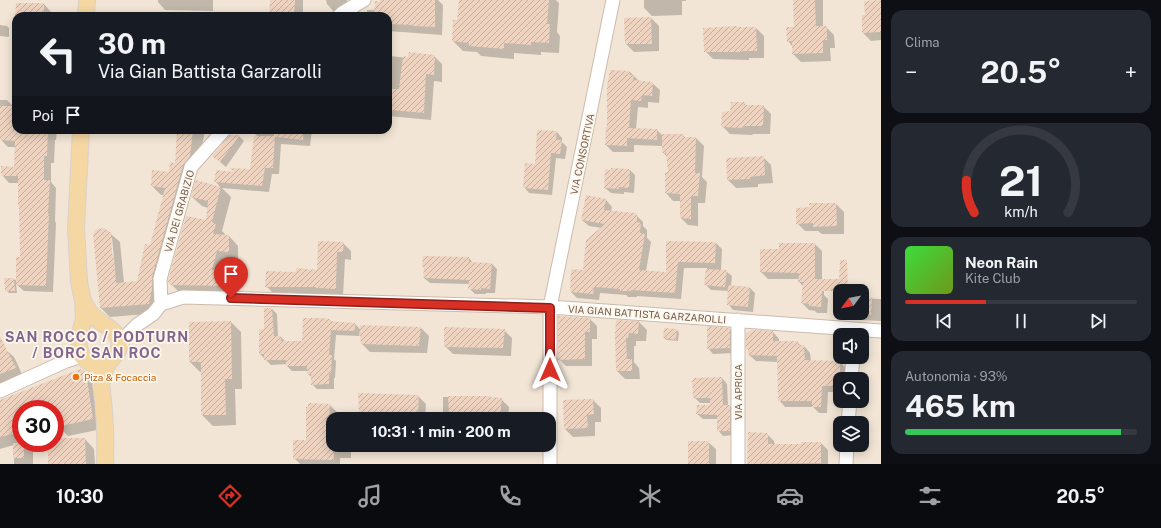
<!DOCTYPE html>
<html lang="it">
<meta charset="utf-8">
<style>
:root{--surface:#171b24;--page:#242831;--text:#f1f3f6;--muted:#9ea1a6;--line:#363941;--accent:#d93025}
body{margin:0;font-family:"Public Sans",sans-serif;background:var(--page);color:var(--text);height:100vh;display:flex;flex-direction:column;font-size:15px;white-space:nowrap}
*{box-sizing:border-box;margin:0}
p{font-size:13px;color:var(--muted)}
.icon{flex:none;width:22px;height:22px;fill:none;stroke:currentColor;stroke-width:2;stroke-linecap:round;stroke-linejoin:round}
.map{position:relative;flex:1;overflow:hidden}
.side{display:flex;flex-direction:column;gap:10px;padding:10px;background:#0d0f14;width:280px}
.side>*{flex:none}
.top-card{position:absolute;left:12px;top:12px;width:380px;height:122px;border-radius:12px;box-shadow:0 2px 10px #0003;background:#171b24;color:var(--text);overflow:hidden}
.needle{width:26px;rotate:238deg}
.buttons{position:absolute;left:833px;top:284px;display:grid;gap:8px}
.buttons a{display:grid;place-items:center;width:36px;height:36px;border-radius:8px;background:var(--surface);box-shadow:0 2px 10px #0003;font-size:20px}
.speed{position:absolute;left:12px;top:400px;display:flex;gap:8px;font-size:20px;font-weight:700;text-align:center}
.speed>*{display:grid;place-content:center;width:52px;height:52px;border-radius:50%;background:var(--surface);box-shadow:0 2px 10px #0003;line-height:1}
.speed .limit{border:6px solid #d22;background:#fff;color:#111}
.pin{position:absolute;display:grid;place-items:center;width:34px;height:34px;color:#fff;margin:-41px -17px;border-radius:50% 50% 50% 0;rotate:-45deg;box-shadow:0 0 4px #0007}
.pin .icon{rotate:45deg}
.me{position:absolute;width:44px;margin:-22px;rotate:0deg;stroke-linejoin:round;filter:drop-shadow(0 0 3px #0008)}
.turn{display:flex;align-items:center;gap:14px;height:84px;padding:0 20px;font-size:18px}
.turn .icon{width:52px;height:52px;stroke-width:2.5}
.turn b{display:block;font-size:28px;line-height:34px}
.then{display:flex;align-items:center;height:38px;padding:0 20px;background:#0003;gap:8px;font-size:15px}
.big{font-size:30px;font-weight:700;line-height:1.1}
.side .card{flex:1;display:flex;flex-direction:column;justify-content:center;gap:6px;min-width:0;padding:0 14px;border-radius:12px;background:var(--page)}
.side .dial{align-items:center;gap:0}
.dial svg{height:104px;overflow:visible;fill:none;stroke:var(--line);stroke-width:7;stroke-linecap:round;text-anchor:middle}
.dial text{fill:var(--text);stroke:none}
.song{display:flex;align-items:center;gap:12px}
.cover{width:48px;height:48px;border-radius:6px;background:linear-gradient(135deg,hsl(120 70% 55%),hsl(80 70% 35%))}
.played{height:4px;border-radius:2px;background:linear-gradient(90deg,var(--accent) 35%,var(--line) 35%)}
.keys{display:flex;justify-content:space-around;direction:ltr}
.heat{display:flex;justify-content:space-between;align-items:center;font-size:22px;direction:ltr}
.charge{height:6px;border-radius:3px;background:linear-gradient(90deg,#34c759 93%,var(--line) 0)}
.trip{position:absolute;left:326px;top:412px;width:230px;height:40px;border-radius:12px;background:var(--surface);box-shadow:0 2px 10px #0003;font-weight:700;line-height:40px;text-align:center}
.menu{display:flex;height:64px;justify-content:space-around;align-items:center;background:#090b0e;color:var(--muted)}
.menu .icon{width:28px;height:28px}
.menu .active{color:var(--accent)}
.menu b{font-size:18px;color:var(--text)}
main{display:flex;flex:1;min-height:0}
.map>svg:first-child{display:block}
.residential{fill:#f2e5d5;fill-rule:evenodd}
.shadow{fill:#0003;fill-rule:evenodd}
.building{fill:url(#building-hatch)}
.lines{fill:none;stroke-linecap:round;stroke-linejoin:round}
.minor-casing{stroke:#ccbbad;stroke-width:15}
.major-casing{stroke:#d8d1cd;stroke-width:18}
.minor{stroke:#fff;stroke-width:13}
.major{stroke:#f4d7a3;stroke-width:16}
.route-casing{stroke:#8d1f18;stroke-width:10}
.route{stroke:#d93025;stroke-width:7}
.food-dot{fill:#e8710a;stroke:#fef7ec;stroke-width:1.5}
.labels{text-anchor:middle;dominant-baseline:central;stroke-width:3.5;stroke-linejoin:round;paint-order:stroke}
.street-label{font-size:10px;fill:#725a4d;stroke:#fef7ec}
.food-label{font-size:10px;fill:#c56008;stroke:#fef7ec;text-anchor:start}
.district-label{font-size:14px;font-weight:bold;letter-spacing:1px;fill:#81658e;stroke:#fef7ec}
</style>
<main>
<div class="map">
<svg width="881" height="464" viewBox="0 0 881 464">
<defs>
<pattern id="building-hatch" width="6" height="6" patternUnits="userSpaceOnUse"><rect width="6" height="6" fill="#eed3c0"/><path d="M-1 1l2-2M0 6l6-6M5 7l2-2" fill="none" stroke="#c5ae9e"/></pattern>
</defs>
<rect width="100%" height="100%" fill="#fbf3e6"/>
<path class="residential" d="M 0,0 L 881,0 L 881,464 L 0,464 ZM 16,16 L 388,16 L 388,130 L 16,130 ZM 840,291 L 862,291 L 862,313 L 840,313 ZM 840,335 L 862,335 L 862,357 L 840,357 ZM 840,379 L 862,379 L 862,401 L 840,401 ZM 21,409 L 55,409 L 55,443 L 21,443 ZM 333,419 L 549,419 L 549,445 L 333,445 ZM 840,423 L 862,423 L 862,445 L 840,445 Z"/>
<path class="shadow" d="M 158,0 L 213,0 L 213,11 L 165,10 L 158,2 Z
M 271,0 L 303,0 L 303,16 L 270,16 Z
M 326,0 L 347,0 L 348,13 L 335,13 L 327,4 Z
M 381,0 L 438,0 L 443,5 L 442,35 L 388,31 L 388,16 L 367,16 L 367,10 L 375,10 Z
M 460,0 L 556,0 L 559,3 L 557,32 L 560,36 L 559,53 L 541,52 L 541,55 L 514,53 L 514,59 L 481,56 L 477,52 L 463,51 L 453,41 L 458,21 Z
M 644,0 L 686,0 L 686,1 L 682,1 L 682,15 L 652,16 L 644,8 Z
M 794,0 L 823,0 L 823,27 L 826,27 L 834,35 L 835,48 L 830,48 L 831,61 L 801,62 L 793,54 L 793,47 L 788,41 L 795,28 Z
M 881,1 L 881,40 L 871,41 L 863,33 L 866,16 Z
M 44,4 L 51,12 L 51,16 L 16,16 Z
M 651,18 L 659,26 L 659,51 L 634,52 L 626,44 L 625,19 Z
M 0,25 L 7,26 L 9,28 L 9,37 L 0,36 Z
M 738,28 L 756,28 L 764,36 L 764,58 L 749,58 L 749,60 L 713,59 L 705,51 Z
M 388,54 L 390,56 L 409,58 L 434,56 L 442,64 L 442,82 L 434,81 L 431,120 L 388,116 Z
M 630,72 L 639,81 L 652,83 L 660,90 L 659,103 L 648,102 L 648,108 L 638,107 L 636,129 L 657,130 L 662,135 L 683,135 L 685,138 L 696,138 L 704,146 L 702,177 L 707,182 L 705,203 L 698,203 L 698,226 L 688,225 L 681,218 L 681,201 L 673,201 L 666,193 L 669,173 L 667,157 L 663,152 L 663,146 L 634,145 L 634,152 L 613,152 L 606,145 Z
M 0,100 L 7,100 L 14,107 L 16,107 L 16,130 L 57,130 L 56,140 L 55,140 L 54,163 L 51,163 L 51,182 L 56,188 L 55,221 L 56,223 L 53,292 L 24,291 L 16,284 L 17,293 L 9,293 L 6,290 L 14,279 L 17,281 L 21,258 L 19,183 L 9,183 L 2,175 L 15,168 L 15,147 L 8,147 L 1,140 Z
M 744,103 L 746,106 L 763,106 L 771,114 L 770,134 L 753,134 L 752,135 L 730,134 L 722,126 L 731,112 Z
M 178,130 L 205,130 L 202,147 L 192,174 L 158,313 L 110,317 L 101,308 L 105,229 L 120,242 L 124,283 L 138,282 L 151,246 L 164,195 L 161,195 L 152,186 L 170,173 L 176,164 ZM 110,238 L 112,238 L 114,259 L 112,259 Z
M 251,130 L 312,130 L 310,146 L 281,144 L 279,174 L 272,174 L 269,192 L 222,188 L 231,197 L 222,231 L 225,234 L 225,236 L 229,236 L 238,246 L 238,261 L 227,260 L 224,271 L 227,271 L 237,281 L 237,295 L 181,294 L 171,284 L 207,221 L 208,208 L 202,206 L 192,197 L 196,181 L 221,188 L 215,181 L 235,173 L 251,170 L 259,138 Z
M 557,132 L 562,138 L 562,142 L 567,147 L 565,159 L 556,158 L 552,195 L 529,193 L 524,187 L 536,165 Z
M 231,136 L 239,136 L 244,141 L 226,167 L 213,156 Z
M 763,157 L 771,165 L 773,183 L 758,184 L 758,187 L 736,188 L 728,180 Z
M 630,170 L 635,175 L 634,193 L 624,192 L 624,194 L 611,193 L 605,188 Z
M 606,200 L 612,207 L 611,211 L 635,214 L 643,222 L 643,226 L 647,230 L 647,238 L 651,242 L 646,271 L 667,273 L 667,242 L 716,243 L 722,249 L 721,271 L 726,271 L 732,276 L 731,286 L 750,288 L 755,293 L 753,312 L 733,310 L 728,304 L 729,291 L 711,290 L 705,284 L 707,268 L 684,268 L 681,299 L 637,296 L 637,297 L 628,297 L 626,295 L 600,293 L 599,300 L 577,298 L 571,292 L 584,271 L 602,228 L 589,226 L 582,220 Z
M 836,204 L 844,212 L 844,234 L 822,234 L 818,231 L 805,231 L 797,223 Z
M 343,243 L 351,251 L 351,260 L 345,259 L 343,296 L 274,294 L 266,286 L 297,273 L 318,271 Z
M 815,244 L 822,251 L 822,285 L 824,287 L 824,295 L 828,299 L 827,313 L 817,313 L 815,311 L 809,310 L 802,303 L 803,286 L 799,282 L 799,279 L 768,279 L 761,272 Z
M 469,258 L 473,263 L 492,264 L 497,269 L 495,293 L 486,293 L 486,294 L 475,294 L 469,288 L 470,284 L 430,283 L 424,278 L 425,268 Z
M 862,298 L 881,299 L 881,321 L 861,320 L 854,313 L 862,313 Z
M 272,309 L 277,314 L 278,337 L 281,337 L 286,342 L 303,342 L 330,320 L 332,322 L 355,324 L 361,330 L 421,328 L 429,336 L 427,353 L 370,352 L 362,344 L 361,336 L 360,334 L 359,336 L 336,335 L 334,359 L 336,361 L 335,378 L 334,378 L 334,389 L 317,389 L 312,384 L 312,378 L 308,374 L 308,371 L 292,371 L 287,366 L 287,364 L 271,365 L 260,354 L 265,330 Z
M 590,319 L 597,326 L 597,339 L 592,339 L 592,366 L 566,366 L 559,359 Z
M 231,322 L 241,332 L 242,389 L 235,389 L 236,425 L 213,426 L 202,415 L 202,372 L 200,372 L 190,362 Z
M 639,322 L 647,330 L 646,341 L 636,341 L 636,346 L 634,346 L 634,362 L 639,368 L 640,379 L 625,379 L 617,371 L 616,336 Z
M 730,329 L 735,334 L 735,353 L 713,354 L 708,348 Z
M 504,330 L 512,338 L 511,356 L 453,354 L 445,346 Z
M 677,330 L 679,333 L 678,341 L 667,340 L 664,338 Z
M 773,332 L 779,339 L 779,342 L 797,342 L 801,346 L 804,346 L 810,353 L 811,361 L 840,362 L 846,368 L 846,379 L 840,379 L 840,392 L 828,392 L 827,413 L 819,413 L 813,407 L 785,407 L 779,400 L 778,362 L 756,361 L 749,355 L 749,350 L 747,348 Z
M 5,349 L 14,357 L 17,363 L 23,377 L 0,386 L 0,351 Z
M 85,373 L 95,383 L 102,429 L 68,436 L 58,426 L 55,421 L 55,409 L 21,409 L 21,443 L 33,443 L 33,464 L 14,464 L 14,445 L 0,449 L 0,401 Z
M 722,378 L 727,384 L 728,406 L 730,406 L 735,412 L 735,435 L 723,436 L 718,430 L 718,419 L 703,419 L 697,414 L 711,406 L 711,403 L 700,403 L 694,397 Z
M 418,396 L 426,404 L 425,419 L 366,419 L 360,413 Z
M 443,397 L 489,397 L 491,398 L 501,399 L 509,407 L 508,419 L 447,419 L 443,414 Z
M 593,400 L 601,408 L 601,422 L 595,422 L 595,436 L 573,437 L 565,429 Z
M 330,405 L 337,412 L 336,419 L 333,419 L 333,445 L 348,445 L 351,449 L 351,458 L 340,458 L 340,464 L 300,464 L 294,458 Z
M 749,433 L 767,434 L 774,441 L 775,445 L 802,445 L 821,443 L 828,450 L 828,464 L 748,464 Z
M 55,439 L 85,439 L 94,449 L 95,464 L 50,464 L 49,443 L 55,443 Z
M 708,442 L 716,449 L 716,464 L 689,464 Z"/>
<path class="building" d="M 270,0 L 295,0 L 294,16 L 269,16 Z
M 380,0 L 435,0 L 435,27 L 413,26 L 413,25 L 388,24 L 388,16 L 374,16 L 375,1 L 380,2 Z
M 459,0 L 549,0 L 547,24 L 550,24 L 549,43 L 531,42 L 531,45 L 504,43 L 504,49 L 469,46 L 469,43 L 452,41 L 453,20 L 457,20 Z
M 793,0 L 815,0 L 816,26 L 827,26 L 827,40 L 823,40 L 823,53 L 792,54 L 792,41 L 787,42 L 786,27 L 794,27 Z
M 881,0 L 881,32 L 862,33 L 862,15 L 865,15 L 864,1 Z
M 16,3 L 44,3 L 44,16 L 15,16 Z
M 651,17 L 652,44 L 625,44 L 624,18 Z
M 737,26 L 737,27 L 756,27 L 757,51 L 742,51 L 742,52 L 704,52 L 703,28 Z
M 409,52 L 435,55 L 434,75 L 426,74 L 424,113 L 390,110 L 392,89 L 399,89 L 403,56 L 408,57 Z
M 610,70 L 630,71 L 630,75 L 634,75 L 633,80 L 653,82 L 652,96 L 642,95 L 641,101 L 631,100 L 629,128 L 657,129 L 657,140 L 627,138 L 627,146 L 605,145 L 606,126 L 607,126 L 607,86 Z
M 731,102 L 744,102 L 744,105 L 764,105 L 763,126 L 745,126 L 743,128 L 721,127 L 722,112 L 730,111 Z
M 0,106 L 13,106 L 13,130 L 48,130 L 47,156 L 44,156 L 44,180 L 50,180 L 48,214 L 49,214 L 46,286 L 16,285 L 16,257 L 20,257 L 19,206 L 18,206 L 18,176 L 1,176 L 1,166 L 14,167 L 15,141 L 0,140 Z
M 177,130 L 193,130 L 190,156 L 183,165 L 152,277 L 152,289 L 149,304 L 100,308 L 93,234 L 97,229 L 106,228 L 106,231 L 111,232 L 112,254 L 114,255 L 116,283 L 137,281 L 145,244 L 150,245 L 165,188 L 151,186 L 152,170 L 169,172 L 170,162 L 175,163 Z
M 274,130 L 304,130 L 303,140 L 275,137 L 273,168 L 265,168 L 262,186 L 214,182 L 216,170 L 234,172 L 229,168 L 250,169 L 254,136 L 274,136 Z
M 537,130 L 557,131 L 556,140 L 562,140 L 560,154 L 551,153 L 548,190 L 523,188 L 525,163 L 535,164 Z
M 662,134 L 683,134 L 683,137 L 696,137 L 695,173 L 700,173 L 698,196 L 691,196 L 691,219 L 680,218 L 680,194 L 665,193 L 665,172 L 668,172 L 666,153 L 662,153 Z
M 230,135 L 240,135 L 220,162 L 212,156 Z
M 764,156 L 765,175 L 750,177 L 750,179 L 727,180 L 726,158 Z
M 611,168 L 630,169 L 629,188 L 619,187 L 619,189 L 604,188 L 605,169 L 611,170 Z
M 196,180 L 221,187 L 212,222 L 216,224 L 213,234 L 229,235 L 229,252 L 217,251 L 212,270 L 228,270 L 228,286 L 170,285 L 168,281 L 186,216 L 206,220 L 208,201 L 191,197 Z
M 586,195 L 606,199 L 604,210 L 636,213 L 635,215 L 637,215 L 637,222 L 641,223 L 640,233 L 645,234 L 639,270 L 666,272 L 666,241 L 716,242 L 715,263 L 678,262 L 675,293 L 631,290 L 631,291 L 620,291 L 620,289 L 594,287 L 593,294 L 570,292 L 571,269 L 583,270 L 586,240 L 605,224 L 581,220 Z
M 809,203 L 836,203 L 837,226 L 813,227 L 813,223 L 796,224 L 796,208 L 810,207 Z
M 318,241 L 344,242 L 343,252 L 337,252 L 336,289 L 316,288 L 316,287 L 265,287 L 266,271 L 296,272 L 296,268 L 317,270 Z
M 779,243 L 815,243 L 815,279 L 839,279 L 840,260 L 847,260 L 848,291 L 822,291 L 821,307 L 809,306 L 809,304 L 801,303 L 803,282 L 798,282 L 799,273 L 760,272 L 760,249 L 779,249 Z
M 423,256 L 469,257 L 469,262 L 492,263 L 490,289 L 481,288 L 481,290 L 468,289 L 469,280 L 423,278 L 424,267 L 422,267 Z
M 706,269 L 727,270 L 725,287 L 704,285 Z
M 4,278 L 14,278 L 15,291 L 5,291 Z
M 728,285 L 750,287 L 748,307 L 727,305 Z
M 862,297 L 872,298 L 871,315 L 862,314 Z
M 264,308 L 272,308 L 274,336 L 281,336 L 281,341 L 302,341 L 303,318 L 322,318 L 330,319 L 330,321 L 355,323 L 355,331 L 331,330 L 329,355 L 332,355 L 331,373 L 329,374 L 329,384 L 311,385 L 311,374 L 307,374 L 307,366 L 286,366 L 286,360 L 264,360 L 264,354 L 259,354 L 259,329 L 264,329 Z
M 558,316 L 590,318 L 590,332 L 585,332 L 585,359 L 558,360 Z
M 616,320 L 639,321 L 638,334 L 629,333 L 628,338 L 626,338 L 627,359 L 632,359 L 632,371 L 616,371 L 615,336 Z
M 231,321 L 232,379 L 225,379 L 226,415 L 201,415 L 201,362 L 189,362 L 189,322 Z
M 360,325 L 421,327 L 419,346 L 361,344 L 360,336 L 359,336 Z
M 707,326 L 730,328 L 730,348 L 707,349 Z
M 444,327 L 505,329 L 503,348 L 444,347 Z
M 664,328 L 677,329 L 676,340 L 663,338 Z
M 751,330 L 773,331 L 773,341 L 798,341 L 798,345 L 804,345 L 805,360 L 840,361 L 840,386 L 822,386 L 821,407 L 812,407 L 812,401 L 778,401 L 777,356 L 748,355 L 748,348 L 746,348 L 746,334 Z
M 0,336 L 16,368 L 0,374 Z
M 80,369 L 86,372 L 93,419 L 57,427 L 55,422 L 55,409 L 21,409 L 21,432 L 0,437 L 0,400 Z
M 722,377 L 723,405 L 730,405 L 730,431 L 717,431 L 717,415 L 696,414 L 697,405 L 710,405 L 710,398 L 693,398 L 692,380 L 694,380 L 694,378 Z
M 358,393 L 419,395 L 418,414 L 359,413 Z
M 448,396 L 490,396 L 490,397 L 502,398 L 500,416 L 449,415 Z
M 593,399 L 594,414 L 587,415 L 588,428 L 564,429 L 563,400 Z
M 308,403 L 330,404 L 329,418 L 326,418 L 327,440 L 333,440 L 334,460 L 293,459 L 293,440 L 306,440 L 306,407 L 308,407 Z
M 748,432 L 767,433 L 767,435 L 768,435 L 768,444 L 801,444 L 801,442 L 821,442 L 821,463 L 747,464 Z
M 55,438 L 85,438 L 86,464 L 48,464 L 48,443 L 55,443 Z
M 688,441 L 709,441 L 709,464 L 688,464 Z
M 13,443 L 24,443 L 24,458 L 13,458 Z"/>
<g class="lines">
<defs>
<path id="minor" d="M 339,16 L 342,13 L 364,0
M 161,304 L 160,279 L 191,167 L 224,130
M 119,348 L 126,336 L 137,325 L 153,314 L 161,304 L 183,297 L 550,307 L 881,331
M 851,379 L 853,357
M 0,391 L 66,361 L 82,356
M 848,423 L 850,401
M 550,464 L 550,307 L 613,0
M 738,464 L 738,320
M 846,464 L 847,445"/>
<path id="major" d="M 86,16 L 87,0
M 81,130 L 76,228 L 79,282 L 83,301 L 84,319 L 78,339 L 79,348 L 82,356 L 87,361 L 95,365 L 103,364 L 109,361
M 83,301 C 86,306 89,313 94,317 C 104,326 122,331 119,348 C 117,354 113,357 110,361 C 104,368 103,376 101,384
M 99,373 C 105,403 106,434 105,464"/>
</defs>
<use href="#minor" class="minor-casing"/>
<use href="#major" class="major-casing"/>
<use href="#minor" class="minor"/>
<use href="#major" class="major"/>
</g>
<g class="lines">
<defs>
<path id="route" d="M 231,298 L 550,308 L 550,370"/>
</defs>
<use href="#route" class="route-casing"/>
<use href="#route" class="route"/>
</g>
<circle class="food-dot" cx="76" cy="377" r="4"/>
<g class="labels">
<g class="street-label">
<text transform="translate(582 154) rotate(-78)">VIA CONSORTIVA</text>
<text transform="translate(179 211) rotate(-74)">VIA DEI GRABIZIO</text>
<text transform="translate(647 314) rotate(4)">VIA GIAN BATTISTA GARZAROLLI</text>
<text transform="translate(738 392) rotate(-90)">VIA APRICA</text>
</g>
<g class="food-label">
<text x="84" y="377">Piza &amp; Focaccia</text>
</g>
<g class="district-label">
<text x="97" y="337">SAN ROCCO / PODTURN<tspan x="97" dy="16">/ BORC SAN ROC</tspan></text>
</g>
</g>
</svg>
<div class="buttons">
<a><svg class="needle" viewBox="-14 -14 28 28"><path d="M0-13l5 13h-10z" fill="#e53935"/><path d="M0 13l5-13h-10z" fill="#9ea1a6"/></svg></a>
<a><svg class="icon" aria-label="sound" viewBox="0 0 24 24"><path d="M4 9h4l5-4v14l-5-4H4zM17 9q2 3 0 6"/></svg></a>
<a><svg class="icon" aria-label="search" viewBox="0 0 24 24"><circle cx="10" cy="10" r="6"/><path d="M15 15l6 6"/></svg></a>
<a><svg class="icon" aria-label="layers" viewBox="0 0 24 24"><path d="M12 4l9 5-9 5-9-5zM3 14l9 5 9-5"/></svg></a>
</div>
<div class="speed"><div class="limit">30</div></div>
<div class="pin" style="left:231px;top:298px;background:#d93025"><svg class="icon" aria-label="arrive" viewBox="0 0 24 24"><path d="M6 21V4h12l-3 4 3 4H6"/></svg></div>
<svg class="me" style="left:550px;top:370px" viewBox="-20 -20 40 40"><path d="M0-17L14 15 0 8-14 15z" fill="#d93025" stroke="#fff" stroke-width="4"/></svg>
<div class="trip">10:31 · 1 min · 200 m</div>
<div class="top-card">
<div class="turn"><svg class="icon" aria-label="left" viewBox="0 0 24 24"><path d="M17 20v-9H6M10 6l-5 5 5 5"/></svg><div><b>30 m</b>Via Gian Battista Garzarolli</div></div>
<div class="then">Poi<svg class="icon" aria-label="arrive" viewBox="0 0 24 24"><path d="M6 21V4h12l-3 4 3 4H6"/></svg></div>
</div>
</div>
<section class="side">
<div class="card"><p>Clima</p>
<div class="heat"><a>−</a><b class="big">20.5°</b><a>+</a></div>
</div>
<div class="card dial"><svg viewBox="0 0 100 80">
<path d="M14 69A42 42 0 1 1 86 69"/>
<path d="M14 69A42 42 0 0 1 8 44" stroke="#d93025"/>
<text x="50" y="56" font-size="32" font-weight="700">21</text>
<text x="50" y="72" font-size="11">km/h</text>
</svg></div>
<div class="card">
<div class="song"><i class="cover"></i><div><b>Neon Rain</b><p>Kite Club</p></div></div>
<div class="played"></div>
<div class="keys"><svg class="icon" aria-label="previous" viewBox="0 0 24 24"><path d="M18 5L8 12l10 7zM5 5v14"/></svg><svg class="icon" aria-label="pause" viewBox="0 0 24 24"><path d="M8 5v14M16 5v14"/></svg><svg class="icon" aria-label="next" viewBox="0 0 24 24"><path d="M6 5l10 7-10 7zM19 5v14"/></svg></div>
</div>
<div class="card"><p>Autonomia · 93%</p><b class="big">465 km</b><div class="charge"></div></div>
</section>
</main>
<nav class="menu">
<b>10:30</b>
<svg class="icon active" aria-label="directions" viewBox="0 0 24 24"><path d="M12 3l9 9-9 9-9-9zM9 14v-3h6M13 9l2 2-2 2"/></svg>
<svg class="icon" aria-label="music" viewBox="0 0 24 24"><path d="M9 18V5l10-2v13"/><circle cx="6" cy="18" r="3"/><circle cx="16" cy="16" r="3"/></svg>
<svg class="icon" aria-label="phone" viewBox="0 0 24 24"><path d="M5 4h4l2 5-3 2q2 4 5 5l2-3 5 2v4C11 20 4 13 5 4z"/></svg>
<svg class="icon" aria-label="climate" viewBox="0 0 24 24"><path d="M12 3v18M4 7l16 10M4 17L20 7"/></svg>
<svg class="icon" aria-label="car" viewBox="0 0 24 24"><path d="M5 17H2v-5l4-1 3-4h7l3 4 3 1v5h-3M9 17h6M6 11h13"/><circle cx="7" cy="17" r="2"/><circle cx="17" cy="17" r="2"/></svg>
<svg class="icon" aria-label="filters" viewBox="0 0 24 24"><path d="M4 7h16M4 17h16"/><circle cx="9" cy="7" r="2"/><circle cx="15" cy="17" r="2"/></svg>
<b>20.5°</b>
</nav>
